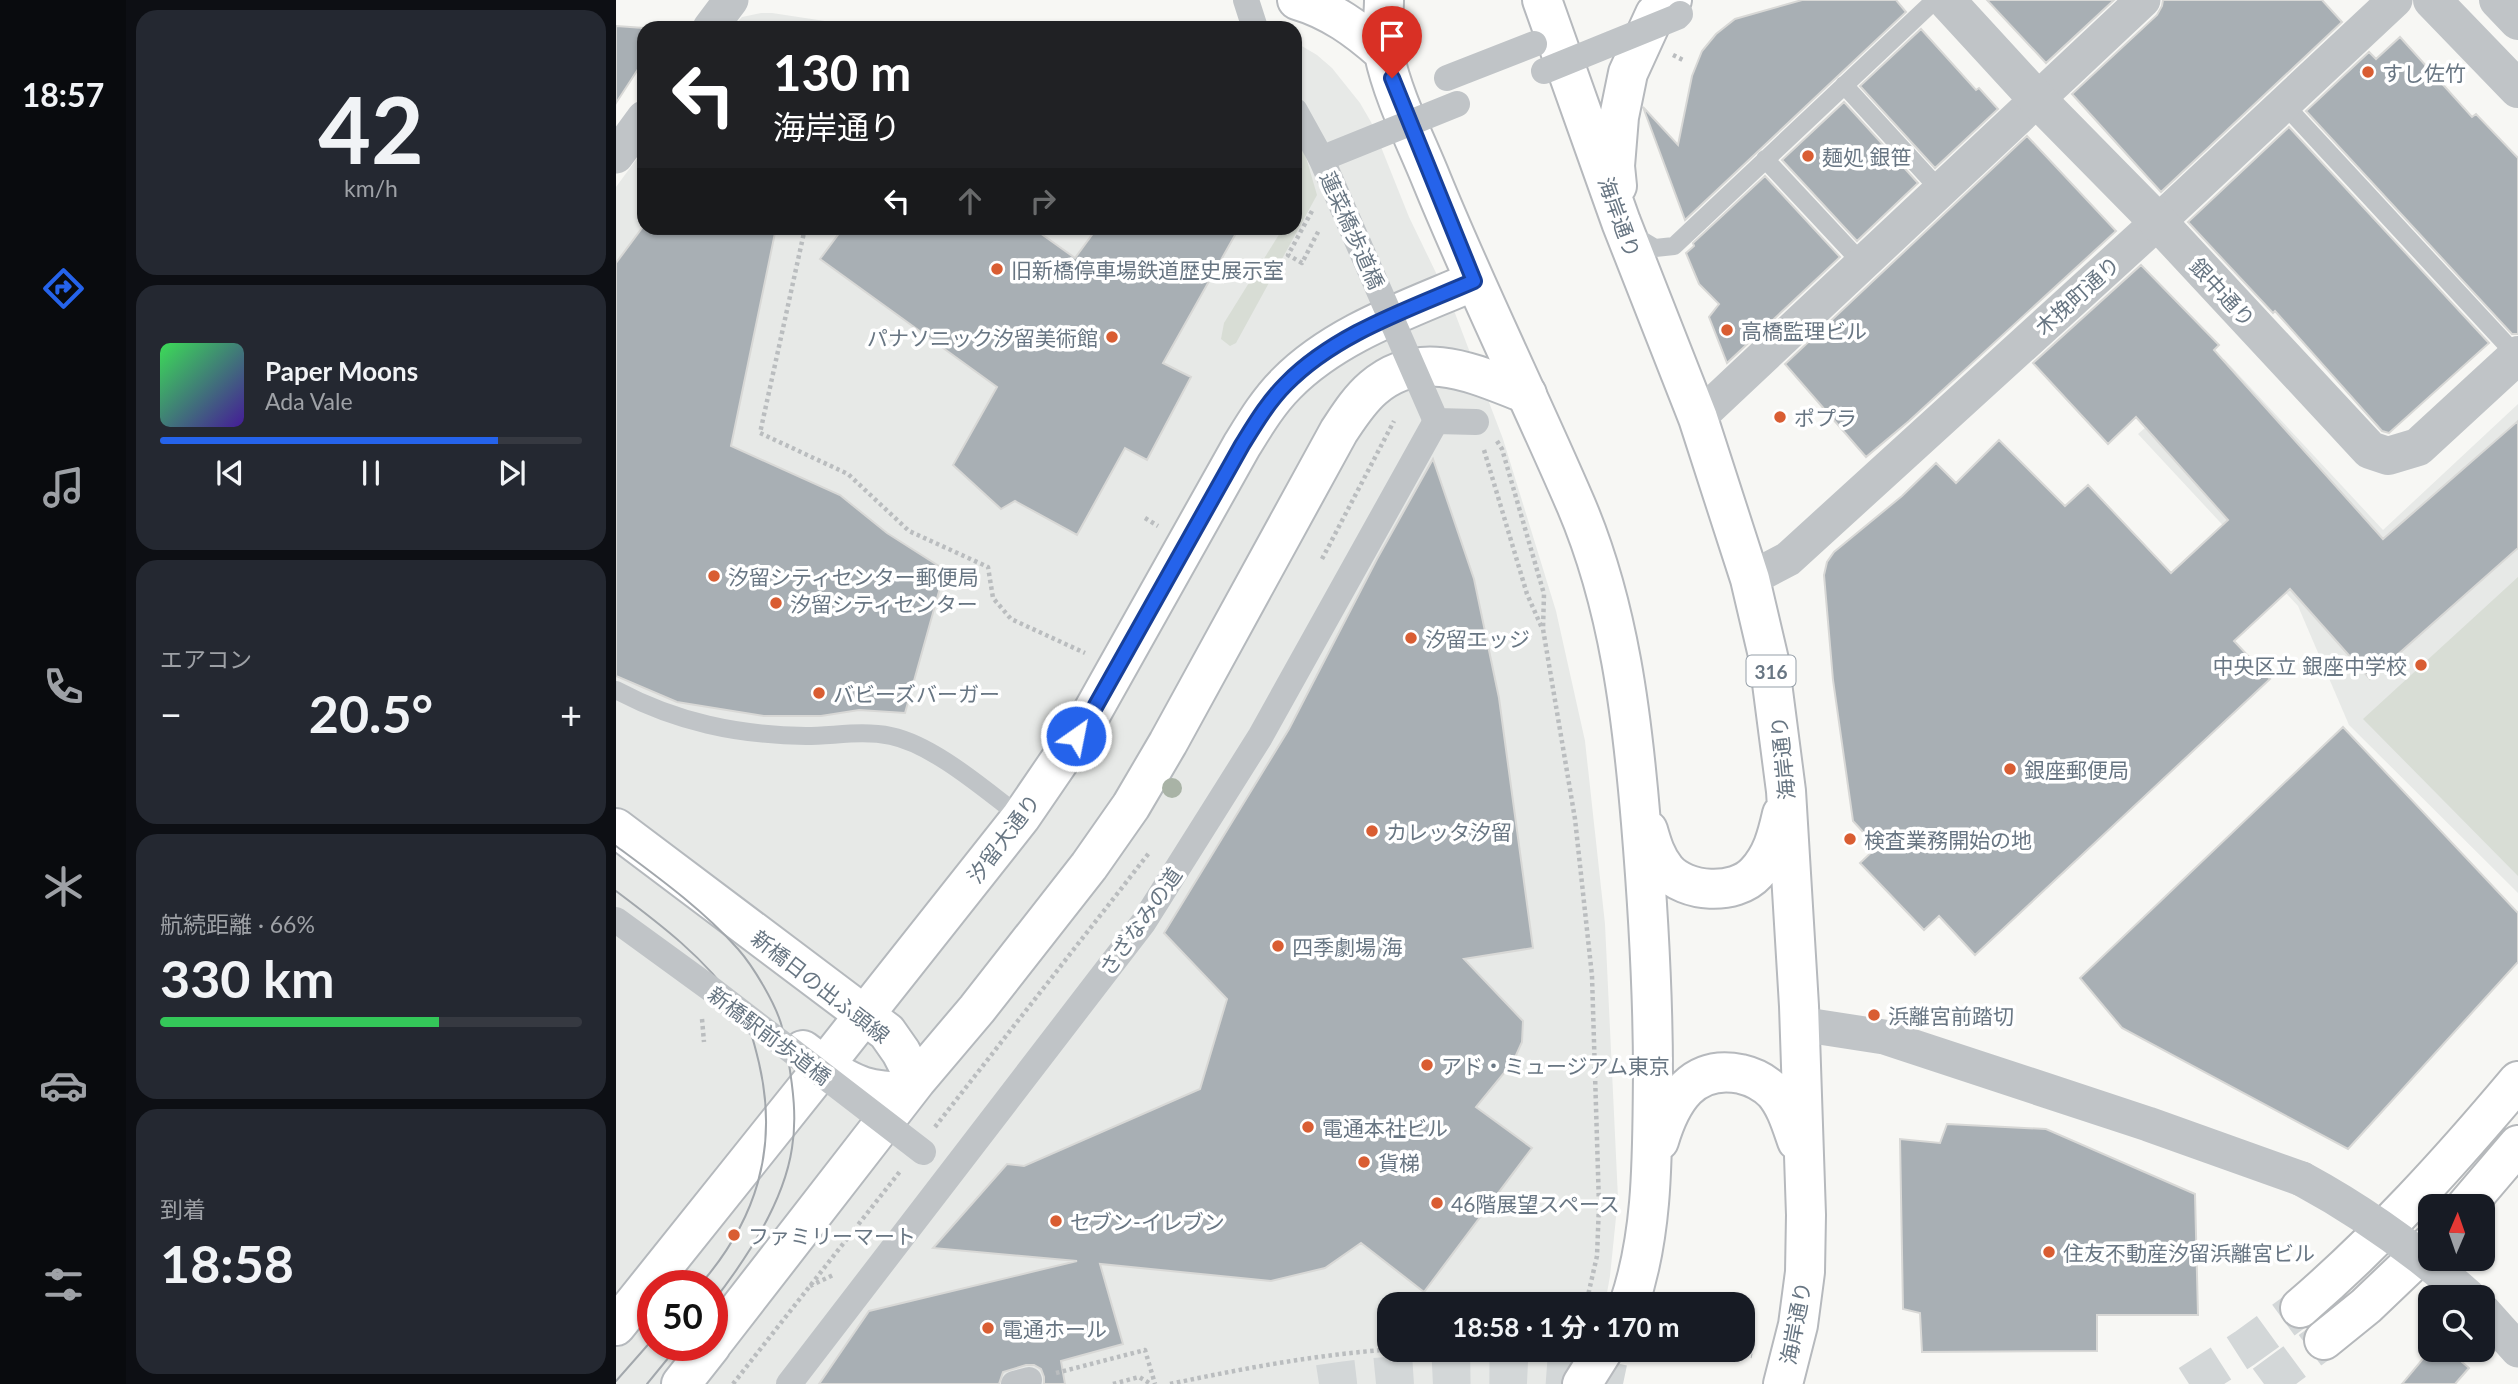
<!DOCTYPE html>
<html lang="ja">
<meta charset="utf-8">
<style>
:root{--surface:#171b24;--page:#242831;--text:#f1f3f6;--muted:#9ea1a6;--line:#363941;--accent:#2563eb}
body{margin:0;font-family:Lato,"Noto Sans JP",sans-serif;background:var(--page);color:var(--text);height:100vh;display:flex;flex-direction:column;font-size:26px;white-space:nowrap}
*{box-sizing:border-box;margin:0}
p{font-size:23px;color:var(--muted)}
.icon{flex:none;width:38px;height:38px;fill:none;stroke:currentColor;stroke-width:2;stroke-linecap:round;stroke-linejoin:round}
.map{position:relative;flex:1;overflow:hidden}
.details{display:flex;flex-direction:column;gap:10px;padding:10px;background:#0d0f14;width:490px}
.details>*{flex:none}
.hud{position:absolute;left:21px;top:21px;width:665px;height:214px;border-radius:21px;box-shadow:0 2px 5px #0004;background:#202124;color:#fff;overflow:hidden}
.needle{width:46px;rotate:2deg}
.fabs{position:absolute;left:1802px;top:1194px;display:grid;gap:14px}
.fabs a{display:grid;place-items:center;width:77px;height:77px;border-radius:14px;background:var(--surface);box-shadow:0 2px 5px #0004;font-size:35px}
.speed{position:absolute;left:21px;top:1270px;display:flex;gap:14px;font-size:35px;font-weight:700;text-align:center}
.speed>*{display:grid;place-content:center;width:91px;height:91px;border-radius:50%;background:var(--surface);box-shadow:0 2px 5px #0004;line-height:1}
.speed .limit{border:10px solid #d22;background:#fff;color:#111}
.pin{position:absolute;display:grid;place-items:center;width:60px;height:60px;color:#fff;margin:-72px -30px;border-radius:50% 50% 50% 0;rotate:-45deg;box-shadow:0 0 7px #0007}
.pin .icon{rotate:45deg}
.me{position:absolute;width:77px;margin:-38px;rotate:33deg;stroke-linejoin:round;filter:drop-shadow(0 0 5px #0008)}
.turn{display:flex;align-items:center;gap:24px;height:147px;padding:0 21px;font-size:32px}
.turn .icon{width:91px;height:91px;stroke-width:2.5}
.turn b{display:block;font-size:49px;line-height:60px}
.lanes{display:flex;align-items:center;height:66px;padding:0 21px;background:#0003;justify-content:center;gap:35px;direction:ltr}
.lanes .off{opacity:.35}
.big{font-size:52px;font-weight:700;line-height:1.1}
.details .tile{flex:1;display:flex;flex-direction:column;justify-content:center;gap:10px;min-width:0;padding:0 24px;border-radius:21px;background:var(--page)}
.details .dial{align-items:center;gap:0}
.dial b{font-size:91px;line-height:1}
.song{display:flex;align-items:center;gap:21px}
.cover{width:84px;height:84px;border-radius:10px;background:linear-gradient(135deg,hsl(130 70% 55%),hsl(260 70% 35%))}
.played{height:7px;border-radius:4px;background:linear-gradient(90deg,var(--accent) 80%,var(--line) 80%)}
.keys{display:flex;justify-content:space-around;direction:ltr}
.heat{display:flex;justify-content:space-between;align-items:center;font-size:38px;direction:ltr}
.charge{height:10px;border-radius:5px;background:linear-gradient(90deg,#34c759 66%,var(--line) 0)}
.trip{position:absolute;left:761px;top:1292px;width:378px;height:70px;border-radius:21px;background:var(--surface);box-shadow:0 2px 5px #0004;font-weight:700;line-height:70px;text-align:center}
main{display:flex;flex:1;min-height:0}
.menu{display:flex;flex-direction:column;width:126px;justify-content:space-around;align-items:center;background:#090b0e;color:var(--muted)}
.menu .icon{width:49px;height:49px}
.menu .selected{color:var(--accent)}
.menu b{font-size:32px;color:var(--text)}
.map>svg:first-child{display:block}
.built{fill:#e7e9e7;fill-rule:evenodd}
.green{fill:#d8ddd5}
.building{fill:#a8afb4;stroke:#d8d8d6;stroke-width:2}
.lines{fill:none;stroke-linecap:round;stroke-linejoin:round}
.secondary-tunnel{stroke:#d3d7d8;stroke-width:38;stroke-dasharray:38 19;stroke-linecap:butt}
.motorway-tunnel{stroke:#d3d7d8;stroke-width:38;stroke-dasharray:38 19;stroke-linecap:butt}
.secondary-casing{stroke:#b5b9bd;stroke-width:42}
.primary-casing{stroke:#b6b9bd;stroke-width:42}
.motorway-casing{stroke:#b5b8bb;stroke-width:42}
.path{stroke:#babdbf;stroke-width:4.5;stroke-dasharray:3.5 3.5;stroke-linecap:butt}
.service{stroke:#c0c4c7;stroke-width:18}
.pedestrian{stroke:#c0c4c7;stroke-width:26}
.minor{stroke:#c0c4c7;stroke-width:35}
.tertiary{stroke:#c0c4c7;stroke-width:38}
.secondary{stroke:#fff;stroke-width:38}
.primary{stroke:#fff;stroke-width:38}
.motorway{stroke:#fff;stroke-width:38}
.tram{stroke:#a2a7ac;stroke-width:2}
.pedestrian-bridge{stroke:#c0c4c7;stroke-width:26}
.minor-bridge{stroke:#c0c4c7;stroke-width:35}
.tree{fill:#a9b3a6}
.route-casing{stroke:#184099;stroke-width:18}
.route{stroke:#2563eb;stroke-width:12}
.poi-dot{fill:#d95d32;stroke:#fff;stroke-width:2.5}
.labels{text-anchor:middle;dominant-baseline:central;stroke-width:7;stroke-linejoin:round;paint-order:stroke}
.shield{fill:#fff;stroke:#959fa8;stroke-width:2}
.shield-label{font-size:19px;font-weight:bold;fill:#687683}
.poi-label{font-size:21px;fill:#687683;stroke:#fff;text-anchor:start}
.street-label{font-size:21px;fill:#687683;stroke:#fff}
</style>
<main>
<nav class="menu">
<b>18:57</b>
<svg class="icon selected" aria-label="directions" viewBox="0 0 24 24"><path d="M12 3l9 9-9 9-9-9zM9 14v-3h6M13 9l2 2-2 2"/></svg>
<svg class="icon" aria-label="music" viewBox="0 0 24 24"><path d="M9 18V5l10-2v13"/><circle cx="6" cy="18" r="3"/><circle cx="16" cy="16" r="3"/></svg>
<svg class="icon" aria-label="phone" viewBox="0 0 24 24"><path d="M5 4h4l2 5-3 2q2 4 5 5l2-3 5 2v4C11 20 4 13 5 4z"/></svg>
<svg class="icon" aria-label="climate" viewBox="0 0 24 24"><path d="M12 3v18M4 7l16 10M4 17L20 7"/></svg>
<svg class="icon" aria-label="car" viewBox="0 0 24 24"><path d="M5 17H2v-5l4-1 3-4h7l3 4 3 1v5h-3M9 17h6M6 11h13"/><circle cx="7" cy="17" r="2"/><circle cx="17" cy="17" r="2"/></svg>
<svg class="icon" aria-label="filters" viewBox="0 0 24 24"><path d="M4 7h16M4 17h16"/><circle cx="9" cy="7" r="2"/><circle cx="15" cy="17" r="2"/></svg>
</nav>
<section class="details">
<div class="tile dial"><b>42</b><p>km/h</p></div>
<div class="tile">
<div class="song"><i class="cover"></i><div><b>Paper Moons</b><p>Ada Vale</p></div></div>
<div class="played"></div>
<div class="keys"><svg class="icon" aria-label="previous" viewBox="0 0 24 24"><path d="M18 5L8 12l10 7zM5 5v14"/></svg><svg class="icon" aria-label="pause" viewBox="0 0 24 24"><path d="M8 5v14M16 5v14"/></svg><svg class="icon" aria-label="next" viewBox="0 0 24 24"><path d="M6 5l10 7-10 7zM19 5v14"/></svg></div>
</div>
<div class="tile"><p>エアコン</p>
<div class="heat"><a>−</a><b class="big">20.5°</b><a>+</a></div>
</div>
<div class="tile"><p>航続距離 · 66%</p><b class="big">330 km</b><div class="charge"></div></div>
<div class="tile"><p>到着</p><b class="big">18:58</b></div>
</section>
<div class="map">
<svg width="1902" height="1384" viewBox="0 0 1902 1384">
<rect width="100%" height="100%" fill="#f7f7f4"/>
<path class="built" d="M 145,13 L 156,13 L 255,28 L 115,28 L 126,17 Z
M 679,42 L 701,55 L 716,68 L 744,103 L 755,122 L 793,217 L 837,308 L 887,439 L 940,611 L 969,741 L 989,924 L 1002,1198 L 994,1276 L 989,1304 L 774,1304 L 774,1349 L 971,1349 L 952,1384 L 0,1384 L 0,187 L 28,149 L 28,228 L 679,228 ZM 37,1286 L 96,1286 L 96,1346 L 37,1346 Z
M 1608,359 L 1767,530 L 1902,404 L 1902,893 L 1733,725 L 1682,606 L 1522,434 Z"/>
<path class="green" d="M 679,137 L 685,140 L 701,195 L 620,343 L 614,346 L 605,339 L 608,323 L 667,228 L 679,228 L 679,207 L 685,190 L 679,164 Z
M 1902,577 L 1902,876 L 1747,719 Z"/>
<path class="building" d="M 1186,0 L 1280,0 L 1290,12 L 1069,220 L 1027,107 L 1062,145 L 1076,76 L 1086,51 L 1100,34 L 1119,19 Z
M 1371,0 L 1498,0 L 1430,63 Z
M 1547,0 L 1706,0 L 1726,22 L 1545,192 L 1456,94 L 1541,15 L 1546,6 Z
M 0,26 L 28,28 L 28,60 L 0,103 Z
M 1305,29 L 1360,90 L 1363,88 L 1382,109 L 1319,168 L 1244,86 Z
M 1784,37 L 1856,117 L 1860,114 L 1902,158 L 1902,334 L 1896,334 L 1690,111 L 1753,52 L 1760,59 Z
M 1228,102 L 1302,183 L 1241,241 L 1166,160 Z
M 1673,127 L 1873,343 L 1773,433 L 1766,431 L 1659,311 L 1657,313 L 1572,222 Z
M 1411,136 L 1500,231 L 1293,421 L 1250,457 L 1169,364 Z
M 1149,176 L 1224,257 L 1111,363 L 1093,317 L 1103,304 L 1083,284 L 1070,253 L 1078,246 L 1077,243 Z
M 26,228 L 160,228 L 115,446 L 224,495 L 271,533 L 329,570 L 289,713 L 243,710 L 205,716 L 148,716 L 61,702 L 0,676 L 0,263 Z
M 227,228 L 417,228 L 459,258 L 481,228 L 623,228 L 547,363 L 575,377 L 531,460 L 509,448 L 461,535 L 399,501 L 385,509 L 337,465 L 381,387 L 204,259 Z
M 1525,265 L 1603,345 L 1598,350 L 1767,539 L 1902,421 L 1902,548 L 1754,679 L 1674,589 L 1618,641 L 1654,679 L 1359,955 L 1323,916 L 1308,930 L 1244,863 L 1261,847 L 1237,821 L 1217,680 L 1208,575 L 1211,562 L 1218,552 L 1286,496 L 1320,463 L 1340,483 L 1383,440 L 1449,506 L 1472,485 L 1555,573 L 1612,520 L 1520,417 L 1492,444 L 1417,363 Z
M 817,459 L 858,579 L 883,698 L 917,948 L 848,959 L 907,1021 L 906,1042 L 897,1062 L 860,1107 L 916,1148 L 808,1292 L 745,1243 L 709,1268 L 655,1281 L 484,1264 L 507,1344 L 445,1361 L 449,1384 L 428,1384 L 428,1377 L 425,1369 L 418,1365 L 410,1365 L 387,1372 L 383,1384 L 203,1384 L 253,1311 L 461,1261 L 317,1248 L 391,1164 L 408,1166 L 584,1089 L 611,999 L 548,933 L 673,729 L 761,559 Z
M 1727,727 L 1902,913 L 1902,962 L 1732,1149 L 1506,1028 L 1464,978 Z
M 1331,1124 L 1430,1129 L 1579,1194 L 1582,1315 L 1481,1315 L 1481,1351 L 1306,1352 L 1304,1313 L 1287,1309 L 1284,1139 L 1324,1143 Z
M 1815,1349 L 1831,1349 L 1853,1368 L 1839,1384 L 1786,1384 Z"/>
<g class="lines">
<path class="secondary-tunnel" d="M 703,1384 C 794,1370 917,1365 1007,1384"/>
<path class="motorway-tunnel" d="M 1573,1384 L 1629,1348 L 1684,1308
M 1648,1384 L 1708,1340"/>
<defs>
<path id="secondary" d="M 0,828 L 271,1032 L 285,1052 L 300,1081 L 96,1344
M 300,1081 L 361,1009 L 473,866 L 515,806 L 552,743 L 723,431 C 733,416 743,400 757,388 C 805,346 861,375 911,394
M 291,1092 C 252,1091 241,1087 208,1066 L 405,817 L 474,716 L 626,445 C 639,424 652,402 670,384 C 720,333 794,309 858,281
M 0,1326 L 208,1066 L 187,1050
M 65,1384 L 95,1346"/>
<path id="primary" d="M 681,0 C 715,10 741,29 767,52
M 768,0 C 768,17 764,38 768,54 C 777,97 800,141 816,181 C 861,291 913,396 960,505 C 1003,606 1016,715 1025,823 C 1032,907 1037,991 1037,1075 C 1036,1151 1038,1231 1013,1304
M 926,0 L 1005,222 L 1082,418 L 1134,579 L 1153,660 L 1170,791 L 1183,1006 L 1190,1215 L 1189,1272 L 1182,1325 L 1167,1384
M 1001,186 L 999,166 L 1003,117 L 1012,73 L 1039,14 L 1056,0
M 1032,830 C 1036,844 1040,858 1050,870 C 1069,893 1119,896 1140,873 C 1156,856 1161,836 1166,814
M 1043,1141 C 1055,1101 1076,1064 1125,1074 C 1138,1077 1148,1082 1158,1092 C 1170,1106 1175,1124 1181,1141
M 966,1384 L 988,1349"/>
<path id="motorway" d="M 1850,1206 L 1902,1145
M 1684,1308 C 1764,1239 1834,1162 1902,1081
M 1708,1340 L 1750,1306 L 1815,1244"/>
</defs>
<use href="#secondary" class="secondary-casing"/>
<use href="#primary" class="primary-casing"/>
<use href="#motorway" class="motorway-casing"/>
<path class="path" d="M 1057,55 L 1069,61
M 696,211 L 672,255 L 686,263 L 703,230
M 189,228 L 144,433 L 232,474 L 293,531 L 372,567 L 377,598 L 395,619 L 469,653
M 881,441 L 886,449 L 928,594 L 927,629 L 959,819 L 976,976 L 983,1205 L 981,1256 L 970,1304
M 868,450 L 911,594 L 926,628
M 529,518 L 542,526
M 706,559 L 778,421
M 86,1019 L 88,1042
M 319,1127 L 533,853
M 194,1286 L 217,1275
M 1108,1349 L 1136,1356
M 440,1373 L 529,1350 L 539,1384
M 117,1384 L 285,1170
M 497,1384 L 523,1377 L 535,1384
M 554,1384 C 629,1368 704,1354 780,1349"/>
<path class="service" d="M 1228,85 L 1324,190
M 1668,104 L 1901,356
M 1149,159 L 1246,263
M 1017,235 L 1039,248 L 1058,246 L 1319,0
M 0,690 C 60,722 121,735 190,736 C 218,736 246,730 275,736 C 318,745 369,790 405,817"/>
<path class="pedestrian" d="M 630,0 L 639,28
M 679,111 L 705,158
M 173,1384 L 527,923 L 644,737 L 820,421
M 398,1384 L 413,1380"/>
<path class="minor" d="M 94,28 L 115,0
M 0,156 L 28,118
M 1082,418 L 1527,0
M 1134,579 L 1172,559 L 1542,222 L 1779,0
M 1184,1024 L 1268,1037 L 1532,1124 L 1686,1179
M 1867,1311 L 1902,1350"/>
<path class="tertiary" d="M 1330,0 L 1421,99 L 1542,222 L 1754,450 L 1772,456 L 1802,447 L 1902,355
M 1816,0 L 1902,89
M 1882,0 L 1902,21"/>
<use href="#secondary" class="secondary"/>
<use href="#primary" class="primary"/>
<use href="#motorway" class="motorway"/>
<path class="tram" d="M 0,846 C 43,878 86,909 122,949 C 137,966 160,1004 166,1027 C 169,1037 170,1048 172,1058 C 177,1088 181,1118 176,1148 C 168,1202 129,1261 96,1303
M 0,891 C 44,924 89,958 121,1004 C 133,1022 138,1042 143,1063 C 163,1149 140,1221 83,1286
M 0,1381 L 37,1339
M 31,1384 L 62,1346"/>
<path class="pedestrian-bridge" d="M 928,71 L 1061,17 L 1064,14
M 831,78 L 918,44
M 717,154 L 841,104
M 705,158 L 820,421 L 860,422
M 0,920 L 99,992 L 307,1152"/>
<path class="minor-bridge" d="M 1686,1179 C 1749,1213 1800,1250 1853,1297"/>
</g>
<circle class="tree" cx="556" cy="788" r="10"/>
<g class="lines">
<defs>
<path id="route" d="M 460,736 L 474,716 L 626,445 C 639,424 652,402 670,384 C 720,333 794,309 858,281 L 776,78"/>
</defs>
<use href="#route" class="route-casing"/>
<use href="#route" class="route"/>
</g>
<g class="poi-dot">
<circle cx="1752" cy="72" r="7"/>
<circle cx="1192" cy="156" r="7"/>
<circle cx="381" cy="269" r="7"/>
<circle cx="1111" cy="330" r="7"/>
<circle cx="496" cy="337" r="7"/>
<circle cx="1164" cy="417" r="7"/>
<circle cx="98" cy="576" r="7"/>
<circle cx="160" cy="603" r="7"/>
<circle cx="795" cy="638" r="7"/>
<circle cx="1805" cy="665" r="7"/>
<circle cx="203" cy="693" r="7"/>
<circle cx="1394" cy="769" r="7"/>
<circle cx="756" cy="831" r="7"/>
<circle cx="1234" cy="839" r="7"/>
<circle cx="662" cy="946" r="7"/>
<circle cx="1258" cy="1015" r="7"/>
<circle cx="811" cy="1065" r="7"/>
<circle cx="692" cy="1127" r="7"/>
<circle cx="748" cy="1162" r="7"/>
<circle cx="821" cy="1203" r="7"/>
<circle cx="440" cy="1221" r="7"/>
<circle cx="118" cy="1235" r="7"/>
<circle cx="1433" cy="1252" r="7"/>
<circle cx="372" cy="1328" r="7"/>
</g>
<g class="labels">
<rect class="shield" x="1130.5" y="655.5" width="49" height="31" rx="5"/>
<g class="shield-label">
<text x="1155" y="671">316</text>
</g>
<g class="poi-label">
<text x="1766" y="72">すし佐竹</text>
<text x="1206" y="156">麺処 銀笹</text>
<text x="395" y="269">旧新橋停車場鉄道歴史展示室</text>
<text x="1125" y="330">高橋監理ビル</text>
<text x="482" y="337" text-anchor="end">パナソニック汐留美術館</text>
<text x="1178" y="417">ポプラ</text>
<text x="112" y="576">汐留シティセンター郵便局</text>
<text x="174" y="603">汐留シティセンター</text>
<text x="809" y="638">汐留エッジ</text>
<text x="1791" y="665" text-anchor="end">中央区立 銀座中学校</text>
<text x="217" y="693">バビーズバーガー</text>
<text x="1408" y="769">銀座郵便局</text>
<text x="770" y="831">カレッタ汐留</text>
<text x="1248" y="839">検査業務開始の地</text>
<text x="676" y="946">四季劇場 海</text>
<text x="1272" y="1015">浜離宮前踏切</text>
<text x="825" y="1065">アド・ミュージアム東京</text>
<text x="706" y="1127">電通本社ビル</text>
<text x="762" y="1162">貨梯</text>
<text x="835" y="1203">46階展望スペース</text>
<text x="454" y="1221">セブン-イレブン</text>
<text x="132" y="1235">ファミリーマート</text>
<text x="1447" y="1252">住友不動産汐留浜離宮ビル</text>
<text x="386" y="1328">電通ホール</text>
</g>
<g class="street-label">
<text transform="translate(1004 217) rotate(70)">海岸通り</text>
<text transform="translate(737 230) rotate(66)">蓮菜橋歩道橋</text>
<text transform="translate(1607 292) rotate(47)">銀中通り</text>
<text transform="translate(1461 295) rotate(-42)">木挽町通り</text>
<text transform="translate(1166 758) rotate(-96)">海岸通り</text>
<text transform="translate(387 838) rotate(-53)">汐留大通り</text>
<text transform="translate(524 921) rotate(-55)">さざなみの道</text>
<text transform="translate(205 986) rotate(38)">新橋日の出ふ頭線</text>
<text transform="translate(154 1035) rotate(37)">新橋駅前歩道橋</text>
<text transform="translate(1179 1323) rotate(-79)">海岸通り</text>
</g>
</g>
</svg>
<div class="fabs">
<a><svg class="needle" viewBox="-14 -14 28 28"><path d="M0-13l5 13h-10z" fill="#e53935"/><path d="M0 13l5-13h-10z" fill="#9ea1a6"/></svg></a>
<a><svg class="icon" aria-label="search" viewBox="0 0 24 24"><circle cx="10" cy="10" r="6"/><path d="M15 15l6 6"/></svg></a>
</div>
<div class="speed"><div class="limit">50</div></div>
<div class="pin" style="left:776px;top:78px;background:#d93025"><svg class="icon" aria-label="arrive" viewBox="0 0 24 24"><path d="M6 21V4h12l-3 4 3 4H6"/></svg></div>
<svg class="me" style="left:460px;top:736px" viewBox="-20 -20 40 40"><circle r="17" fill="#2563eb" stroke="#fff" stroke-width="3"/><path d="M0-11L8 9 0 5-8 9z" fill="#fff"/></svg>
<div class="trip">18:58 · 1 分 · 170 m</div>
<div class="hud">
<div class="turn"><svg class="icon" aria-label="left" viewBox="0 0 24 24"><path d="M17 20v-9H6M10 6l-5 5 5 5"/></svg><div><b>130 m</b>海岸通り</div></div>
<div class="lanes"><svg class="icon" aria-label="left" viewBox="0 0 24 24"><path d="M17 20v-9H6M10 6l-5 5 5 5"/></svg><svg class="icon off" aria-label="ahead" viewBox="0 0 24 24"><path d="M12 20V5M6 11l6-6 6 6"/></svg><svg class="icon off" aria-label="right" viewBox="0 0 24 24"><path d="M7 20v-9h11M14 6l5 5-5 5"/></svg></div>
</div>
</div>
</main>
